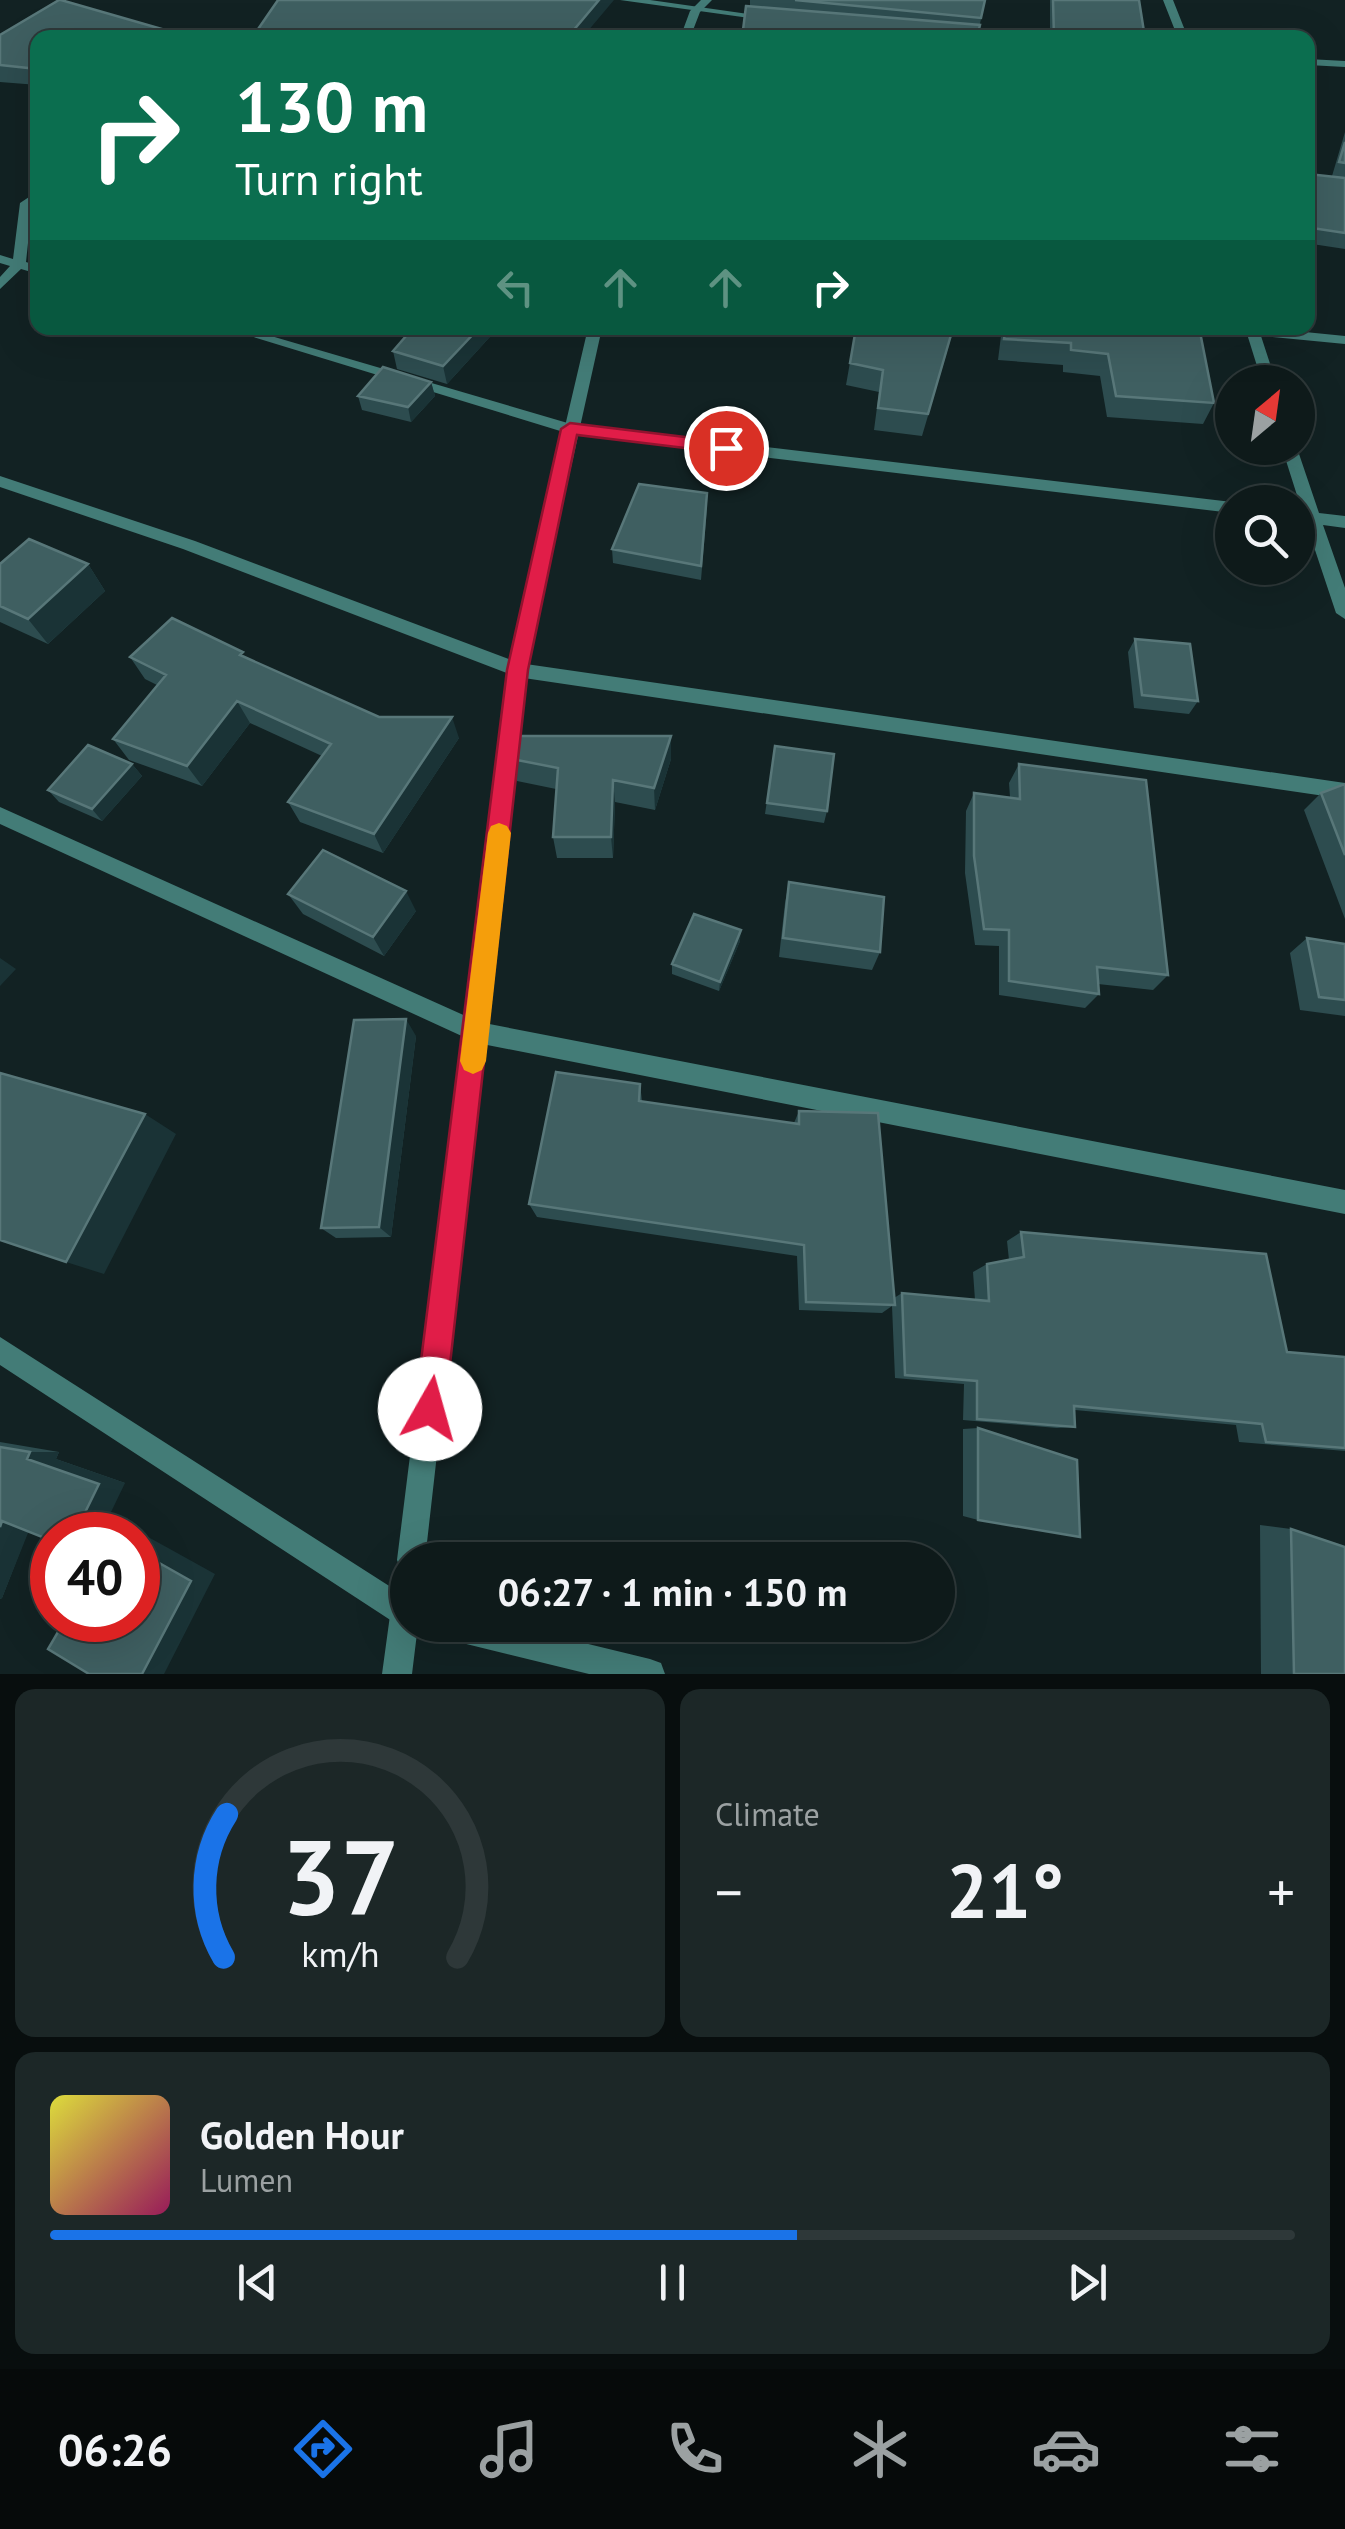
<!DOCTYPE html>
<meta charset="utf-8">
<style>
:root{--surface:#0e1a1a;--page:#1c2727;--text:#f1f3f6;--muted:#9ba1a2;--line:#2e3839;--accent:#1a73e8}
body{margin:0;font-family:"PT Sans",sans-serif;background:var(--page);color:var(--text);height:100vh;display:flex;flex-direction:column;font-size:38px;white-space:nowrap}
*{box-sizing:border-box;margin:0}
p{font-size:32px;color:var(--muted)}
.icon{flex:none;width:55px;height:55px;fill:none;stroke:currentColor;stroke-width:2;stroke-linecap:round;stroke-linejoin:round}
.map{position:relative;height:1674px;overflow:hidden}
.details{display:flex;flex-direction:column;gap:15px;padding:15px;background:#080e0e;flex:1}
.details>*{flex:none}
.hud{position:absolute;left:30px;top:30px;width:1285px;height:305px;border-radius:20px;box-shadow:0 10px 40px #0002,0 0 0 2px var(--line);background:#0b6e4f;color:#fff;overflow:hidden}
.needle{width:65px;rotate:29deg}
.buttons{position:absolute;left:1215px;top:365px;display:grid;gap:20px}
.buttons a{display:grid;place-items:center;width:100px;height:100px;border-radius:50%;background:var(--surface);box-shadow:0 10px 40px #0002,0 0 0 2px var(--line);font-size:50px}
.speed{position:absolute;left:30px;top:1512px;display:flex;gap:20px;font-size:50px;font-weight:700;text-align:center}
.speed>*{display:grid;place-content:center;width:130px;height:130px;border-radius:50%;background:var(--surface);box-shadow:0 10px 40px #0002,0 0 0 2px var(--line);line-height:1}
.speed .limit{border:15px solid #d22;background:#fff;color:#111}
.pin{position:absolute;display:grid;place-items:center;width:85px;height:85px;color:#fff;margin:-42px;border:5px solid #fff;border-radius:50%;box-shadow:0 2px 10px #0007}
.me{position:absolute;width:110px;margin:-55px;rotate:7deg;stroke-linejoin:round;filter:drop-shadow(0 0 8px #0008)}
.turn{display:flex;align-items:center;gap:35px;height:210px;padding:0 40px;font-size:45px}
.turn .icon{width:130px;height:130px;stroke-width:2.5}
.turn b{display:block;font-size:70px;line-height:85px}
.lanes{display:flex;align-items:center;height:95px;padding:0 40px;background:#0003;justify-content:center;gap:50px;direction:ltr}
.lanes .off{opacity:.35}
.big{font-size:75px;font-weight:800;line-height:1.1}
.details .tile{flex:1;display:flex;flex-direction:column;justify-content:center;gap:15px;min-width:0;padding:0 35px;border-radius:20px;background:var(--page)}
.details .dial{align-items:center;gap:0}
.dial svg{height:260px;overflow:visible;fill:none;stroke:var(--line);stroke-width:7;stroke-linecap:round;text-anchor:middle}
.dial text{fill:var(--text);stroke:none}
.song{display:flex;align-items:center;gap:30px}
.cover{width:120px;height:120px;border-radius:15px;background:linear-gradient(135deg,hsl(60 70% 55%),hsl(330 70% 35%))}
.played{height:10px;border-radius:5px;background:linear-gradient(90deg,var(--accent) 60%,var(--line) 60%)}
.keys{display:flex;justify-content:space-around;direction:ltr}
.heat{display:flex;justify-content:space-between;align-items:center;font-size:55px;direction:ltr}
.details .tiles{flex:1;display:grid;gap:15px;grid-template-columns:1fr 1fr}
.tile:last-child{grid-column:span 2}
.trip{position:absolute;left:390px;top:1542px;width:565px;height:100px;border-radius:50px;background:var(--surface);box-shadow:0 10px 40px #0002,0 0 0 2px var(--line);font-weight:800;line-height:100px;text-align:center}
.menu{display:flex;height:160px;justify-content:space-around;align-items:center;background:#060a0a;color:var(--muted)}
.menu .icon{width:70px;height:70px}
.menu .on{color:var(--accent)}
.menu b{font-size:45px;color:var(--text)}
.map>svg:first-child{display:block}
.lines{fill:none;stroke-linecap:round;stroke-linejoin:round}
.minor{fill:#437c77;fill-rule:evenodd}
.tertiary{fill:#437c77;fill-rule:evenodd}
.wall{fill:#2d4c4f}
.shaded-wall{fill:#1a3336}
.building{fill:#3f5f61;stroke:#587779;stroke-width:2.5}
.route{fill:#e11d48;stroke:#92132f;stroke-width:2.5}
.slow{fill:#f59e0b}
</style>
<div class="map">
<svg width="1345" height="1674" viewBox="0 0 1345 1674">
<rect width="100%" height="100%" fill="#122223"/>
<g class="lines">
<path class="minor" d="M 620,0 L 650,0 L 777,18 L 772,21 Z
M 1163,0 L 1173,0 L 1188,38 L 1178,38 Z
M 950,31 L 995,35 L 1000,38 L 946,36 L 946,32 Z
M 1308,59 L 1345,61 L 1345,67 L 1308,65 Z
M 38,191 L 38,201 L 32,205 L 26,262 L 38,266 L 38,274 L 21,269 L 0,289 L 0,277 L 10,266 L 0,263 L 0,255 L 13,259 L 20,203 Z
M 224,328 L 244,328 L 571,424 L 1232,502 L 1232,513 L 570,434 Z
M 1223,328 L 1266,328 L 1345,336 L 1345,344 L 1261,336 L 1276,382 L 1262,382 L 1247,334 Z
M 1282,448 L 1297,448 L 1319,513 L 1345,516 L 1345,528 L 1323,525 L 1345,588 L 1345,619 L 1336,613 L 1306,523 L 1298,521 L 1298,511 L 1302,511 Z
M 0,476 L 195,541 L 519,663 L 1345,783 L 1345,799 L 517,677 L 183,549 L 0,487 Z
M 0,807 L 479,1022 L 1345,1190 L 1345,1214 L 477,1043 L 0,824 Z
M 0,1337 L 408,1598 L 408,1625 L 418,1625 L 408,1630 L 398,1625 L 0,1365 Z
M 435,1625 L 510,1625 L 650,1659 L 661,1663 L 665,1674 L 589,1674 L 450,1640 L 440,1635 Z"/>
<path class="tertiary" d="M 701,0 L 712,0 L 700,12 L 690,38 L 680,38 L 690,11 Z
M 588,328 L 602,328 L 526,670 L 425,1560 L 408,1560 L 408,1625 L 418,1625 L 412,1674 L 382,1674 L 394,1586 L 398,1576 L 406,1572 L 401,1570 L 397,1560 L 508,670 Z"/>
</g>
<path class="wall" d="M 750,0 L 985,0 L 977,38 L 750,6 Z
M 1050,0 L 1139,0 L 1145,38 L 1050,38 Z
M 0,35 L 38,38 L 38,85 L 0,82 Z
M 1345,132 L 1345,249 L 1312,244 L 1313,255 L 1308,264 L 1308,174 L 1332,176 Z
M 385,328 L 498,328 L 447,384 L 397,369 L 393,351 L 408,333 Z
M 856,328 L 954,328 L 922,436 L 874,430 L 879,392 L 846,385 Z
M 1002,328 L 1185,328 L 1214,403 L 1203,424 L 1107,417 L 1100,376 L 1063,372 L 1063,365 L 998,360 Z
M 431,382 L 435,396 L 411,422 L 362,410 L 358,396 Z
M 707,507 L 701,580 L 613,563 L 612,549 Z
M 0,564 L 88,564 L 105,591 L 48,644 L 0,622 Z
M 1135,639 L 1198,701 L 1189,714 L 1134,708 L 1128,652 Z
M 130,657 L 246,658 L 379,717 L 459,738 L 383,853 L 300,822 L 288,802 L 322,756 L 250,723 L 202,786 L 129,760 L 113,739 L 157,685 L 145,679 Z
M 775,746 L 827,811 L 824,823 L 765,814 Z
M 512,759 L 671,759 L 655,810 L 615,802 L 613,858 L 557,858 L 553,837 L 556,789 L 517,781 Z
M 132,764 L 142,776 L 102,821 L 59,802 L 48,790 Z
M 1019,764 L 1168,975 L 1153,990 L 1098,984 L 1099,994 L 1085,1008 L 999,995 L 999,946 L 975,945 L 965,873 L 966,811 L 974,793 L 1010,797 L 1009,783 Z
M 1345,784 L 1345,919 L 1304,810 L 1321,793 Z
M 789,882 L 880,952 L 872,970 L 779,957 L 785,903 Z
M 288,894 L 416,911 L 384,956 L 303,914 Z
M 1307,938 L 1345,944 L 1345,1016 L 1300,1010 L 1290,953 Z
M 740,941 L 719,991 L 672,974 L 672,964 Z
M 416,1036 L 391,1237 L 336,1238 L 321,1228 Z
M 640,1084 L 642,1101 L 794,1123 L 799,1111 L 894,1298 L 902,1293 L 975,1300 L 973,1272 L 987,1264 L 1009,1260 L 1007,1241 L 1021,1232 L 1287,1352 L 1345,1357 L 1345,1451 L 1239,1442 L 1236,1425 L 1075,1410 L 1075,1427 L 1057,1428 L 963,1420 L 964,1384 L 895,1378 L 892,1306 L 882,1313 L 799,1310 L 797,1256 L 537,1217 L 529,1204 Z
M 978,1428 L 978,1520 L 963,1516 L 963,1429 Z
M 0,1442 L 59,1452 L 56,1459 L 125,1483 L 28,1531 L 2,1598 L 0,1599 Z
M 1260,1525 L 1291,1529 L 1345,1674 L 1261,1674 Z"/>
<path class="shaded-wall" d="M 599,0 L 614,0 L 582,38 L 567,38 Z
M 479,328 L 498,328 L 447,384 L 443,366 Z
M 431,382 L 435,396 L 411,422 L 408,407 Z
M 88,564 L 105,591 L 48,644 L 28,619 Z
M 237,701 L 250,723 L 202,786 L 187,766 Z
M 452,717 L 459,738 L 383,853 L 374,834 Z
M 671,736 L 671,759 L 655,810 L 654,788 Z
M 132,764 L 142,776 L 102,821 L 92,809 Z
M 613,780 L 615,802 L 613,858 L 611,837 Z
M 406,891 L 416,911 L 384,956 L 373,937 Z
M 741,930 L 740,941 L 719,991 L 720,982 Z
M 0,958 L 16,969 L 0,986 Z
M 406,1019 L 416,1036 L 391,1237 L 379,1227 Z
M 145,1114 L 176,1134 L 104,1274 L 66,1262 Z
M 30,1452 L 59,1452 L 56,1459 L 125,1483 L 100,1535 L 74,1535 L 27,1459 Z
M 34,1518 L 2,1598 L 0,1599 L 0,1527 L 2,1521 Z
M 141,1533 L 215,1574 L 164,1674 L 142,1674 L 138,1535 L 130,1535 Z"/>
<path class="building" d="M 59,0 L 61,0 L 193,38 L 38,38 L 38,69 L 0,65 L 0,35 Z
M 278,0 L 599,0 L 567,38 L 252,38 Z
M 795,0 L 985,0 L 981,18 Z
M 1053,0 L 1139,0 L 1145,38 L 1054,38 Z
M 746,6 L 980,25 L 977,38 L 742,38 Z
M 1345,142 L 1345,163 L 1339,162 Z
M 1308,174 L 1345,178 L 1345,233 L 1312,228 L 1313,255 L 1308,254 Z
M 413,328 L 479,328 L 443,366 L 393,351 Z
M 856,328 L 953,328 L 928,414 L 878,408 L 883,370 L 850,363 Z
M 1006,328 L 1185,328 L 1185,331 L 1200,332 L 1214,403 L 1116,396 L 1108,354 L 1071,350 L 1071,343 L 1004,339 Z
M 383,367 L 431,382 L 408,407 L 358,396 Z
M 639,484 L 707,493 L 701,566 L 612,549 Z
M 29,539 L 88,564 L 28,619 L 0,606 L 0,564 Z
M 172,618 L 243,652 L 240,655 L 379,717 L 452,717 L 374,834 L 288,802 L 331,744 L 237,701 L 187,766 L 113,739 L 166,675 L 130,657 Z
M 1135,639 L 1190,644 L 1198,701 L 1142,695 Z
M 515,736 L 671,736 L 654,788 L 613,780 L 611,837 L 553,837 L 558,768 L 512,759 Z
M 88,745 L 132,764 L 92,809 L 48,790 Z
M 775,746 L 834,754 L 827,811 L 767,803 Z
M 1019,764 L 1146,780 L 1168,975 L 1097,967 L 1099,994 L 1009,981 L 1009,930 L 984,929 L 974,856 L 974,793 L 1020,799 Z
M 1345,784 L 1345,855 L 1321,793 Z
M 323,850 L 406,891 L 373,937 L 288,894 Z
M 789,882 L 884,897 L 880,952 L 783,938 Z
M 694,914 L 741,930 L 720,982 L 672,964 Z
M 1307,938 L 1345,944 L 1345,1000 L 1319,997 Z
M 406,1019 L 379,1227 L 321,1228 L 354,1020 Z
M 556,1072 L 640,1084 L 639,1101 L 799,1124 L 799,1111 L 878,1113 L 895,1305 L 806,1302 L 804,1245 L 529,1204 Z
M 0,1073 L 145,1114 L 66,1262 L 0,1240 Z
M 1021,1232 L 1266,1254 L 1287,1352 L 1345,1357 L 1345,1448 L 1266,1442 L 1262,1424 L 1074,1406 L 1075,1427 L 977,1419 L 977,1381 L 905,1375 L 902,1293 L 989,1301 L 987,1264 L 1024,1257 Z
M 978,1428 L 1077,1460 L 1080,1537 L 978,1520 Z
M 0,1447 L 30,1452 L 27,1459 L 99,1484 L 74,1535 L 52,1535 L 52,1541 L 2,1521 L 0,1527 Z
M 1291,1529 L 1345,1547 L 1345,1674 L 1294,1674 Z
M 138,1551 L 191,1581 L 142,1674 L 89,1674 L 48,1649 L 65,1620 L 138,1620 Z"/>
<path class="route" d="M 570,423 L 726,442 L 735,448 L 726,453 L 577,435 L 528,670 L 445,1409 L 441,1420 L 430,1424 L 419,1420 L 415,1409 L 507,670 L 561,429 Z"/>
<path class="slow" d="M 499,823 L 507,826 L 511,833 L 486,1061 L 482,1070 L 473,1074 L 464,1070 L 460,1061 L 488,833 L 491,826 Z"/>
</svg>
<div class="buttons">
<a><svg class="needle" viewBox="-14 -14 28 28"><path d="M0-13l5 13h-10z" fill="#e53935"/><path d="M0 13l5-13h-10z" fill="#9ba1a2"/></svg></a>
<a><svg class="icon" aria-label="search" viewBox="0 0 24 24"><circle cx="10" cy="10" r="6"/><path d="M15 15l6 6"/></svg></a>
</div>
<div class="speed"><div class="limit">40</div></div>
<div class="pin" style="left:726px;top:448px;background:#d93025"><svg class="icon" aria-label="arrive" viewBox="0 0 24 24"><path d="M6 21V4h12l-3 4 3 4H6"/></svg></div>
<svg class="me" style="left:430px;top:1409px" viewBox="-20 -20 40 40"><circle r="19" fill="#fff"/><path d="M0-13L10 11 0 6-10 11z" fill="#e11d48"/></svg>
<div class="trip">06:27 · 1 min · 150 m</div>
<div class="hud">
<div class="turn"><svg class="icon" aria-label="right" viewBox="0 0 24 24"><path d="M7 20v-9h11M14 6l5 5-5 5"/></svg><div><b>130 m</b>Turn right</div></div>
<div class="lanes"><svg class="icon off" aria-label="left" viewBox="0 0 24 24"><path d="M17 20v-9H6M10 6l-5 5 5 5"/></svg><svg class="icon off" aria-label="ahead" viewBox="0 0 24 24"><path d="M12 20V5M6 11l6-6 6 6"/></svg><svg class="icon off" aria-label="ahead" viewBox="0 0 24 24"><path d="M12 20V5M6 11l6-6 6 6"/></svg><svg class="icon" aria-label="right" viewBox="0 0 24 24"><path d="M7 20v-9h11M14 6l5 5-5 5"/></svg></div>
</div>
</div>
<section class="details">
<div class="tiles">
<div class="tile dial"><svg viewBox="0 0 100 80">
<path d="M14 69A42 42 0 1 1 86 69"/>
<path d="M14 69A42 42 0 0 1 15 25" stroke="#1a73e8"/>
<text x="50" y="56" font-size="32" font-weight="700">37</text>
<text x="50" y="72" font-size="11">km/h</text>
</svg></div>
<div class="tile"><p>Climate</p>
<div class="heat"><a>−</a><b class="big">21°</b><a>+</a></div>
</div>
<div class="tile">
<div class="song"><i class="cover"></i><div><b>Golden Hour</b><p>Lumen</p></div></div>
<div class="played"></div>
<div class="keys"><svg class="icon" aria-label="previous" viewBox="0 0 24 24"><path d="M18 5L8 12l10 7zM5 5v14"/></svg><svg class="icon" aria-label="pause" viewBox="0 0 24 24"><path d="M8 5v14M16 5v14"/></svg><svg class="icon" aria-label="next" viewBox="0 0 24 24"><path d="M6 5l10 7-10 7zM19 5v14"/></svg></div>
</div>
</div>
</section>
<nav class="menu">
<b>06:26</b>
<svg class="icon on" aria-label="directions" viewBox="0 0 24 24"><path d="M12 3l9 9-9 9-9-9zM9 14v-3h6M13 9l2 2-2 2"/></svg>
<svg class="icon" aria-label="music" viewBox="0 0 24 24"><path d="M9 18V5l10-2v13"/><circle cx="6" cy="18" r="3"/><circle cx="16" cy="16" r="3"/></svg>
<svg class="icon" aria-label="phone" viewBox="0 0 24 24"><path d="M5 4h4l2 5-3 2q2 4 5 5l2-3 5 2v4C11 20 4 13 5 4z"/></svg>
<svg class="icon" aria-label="climate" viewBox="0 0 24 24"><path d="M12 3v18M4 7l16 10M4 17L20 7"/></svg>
<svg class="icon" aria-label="car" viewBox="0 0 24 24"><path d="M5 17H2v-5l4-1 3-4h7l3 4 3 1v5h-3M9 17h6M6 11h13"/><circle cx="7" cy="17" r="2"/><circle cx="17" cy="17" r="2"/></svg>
<svg class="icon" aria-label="filters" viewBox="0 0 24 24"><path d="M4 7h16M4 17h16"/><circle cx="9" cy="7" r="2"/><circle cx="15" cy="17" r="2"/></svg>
</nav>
